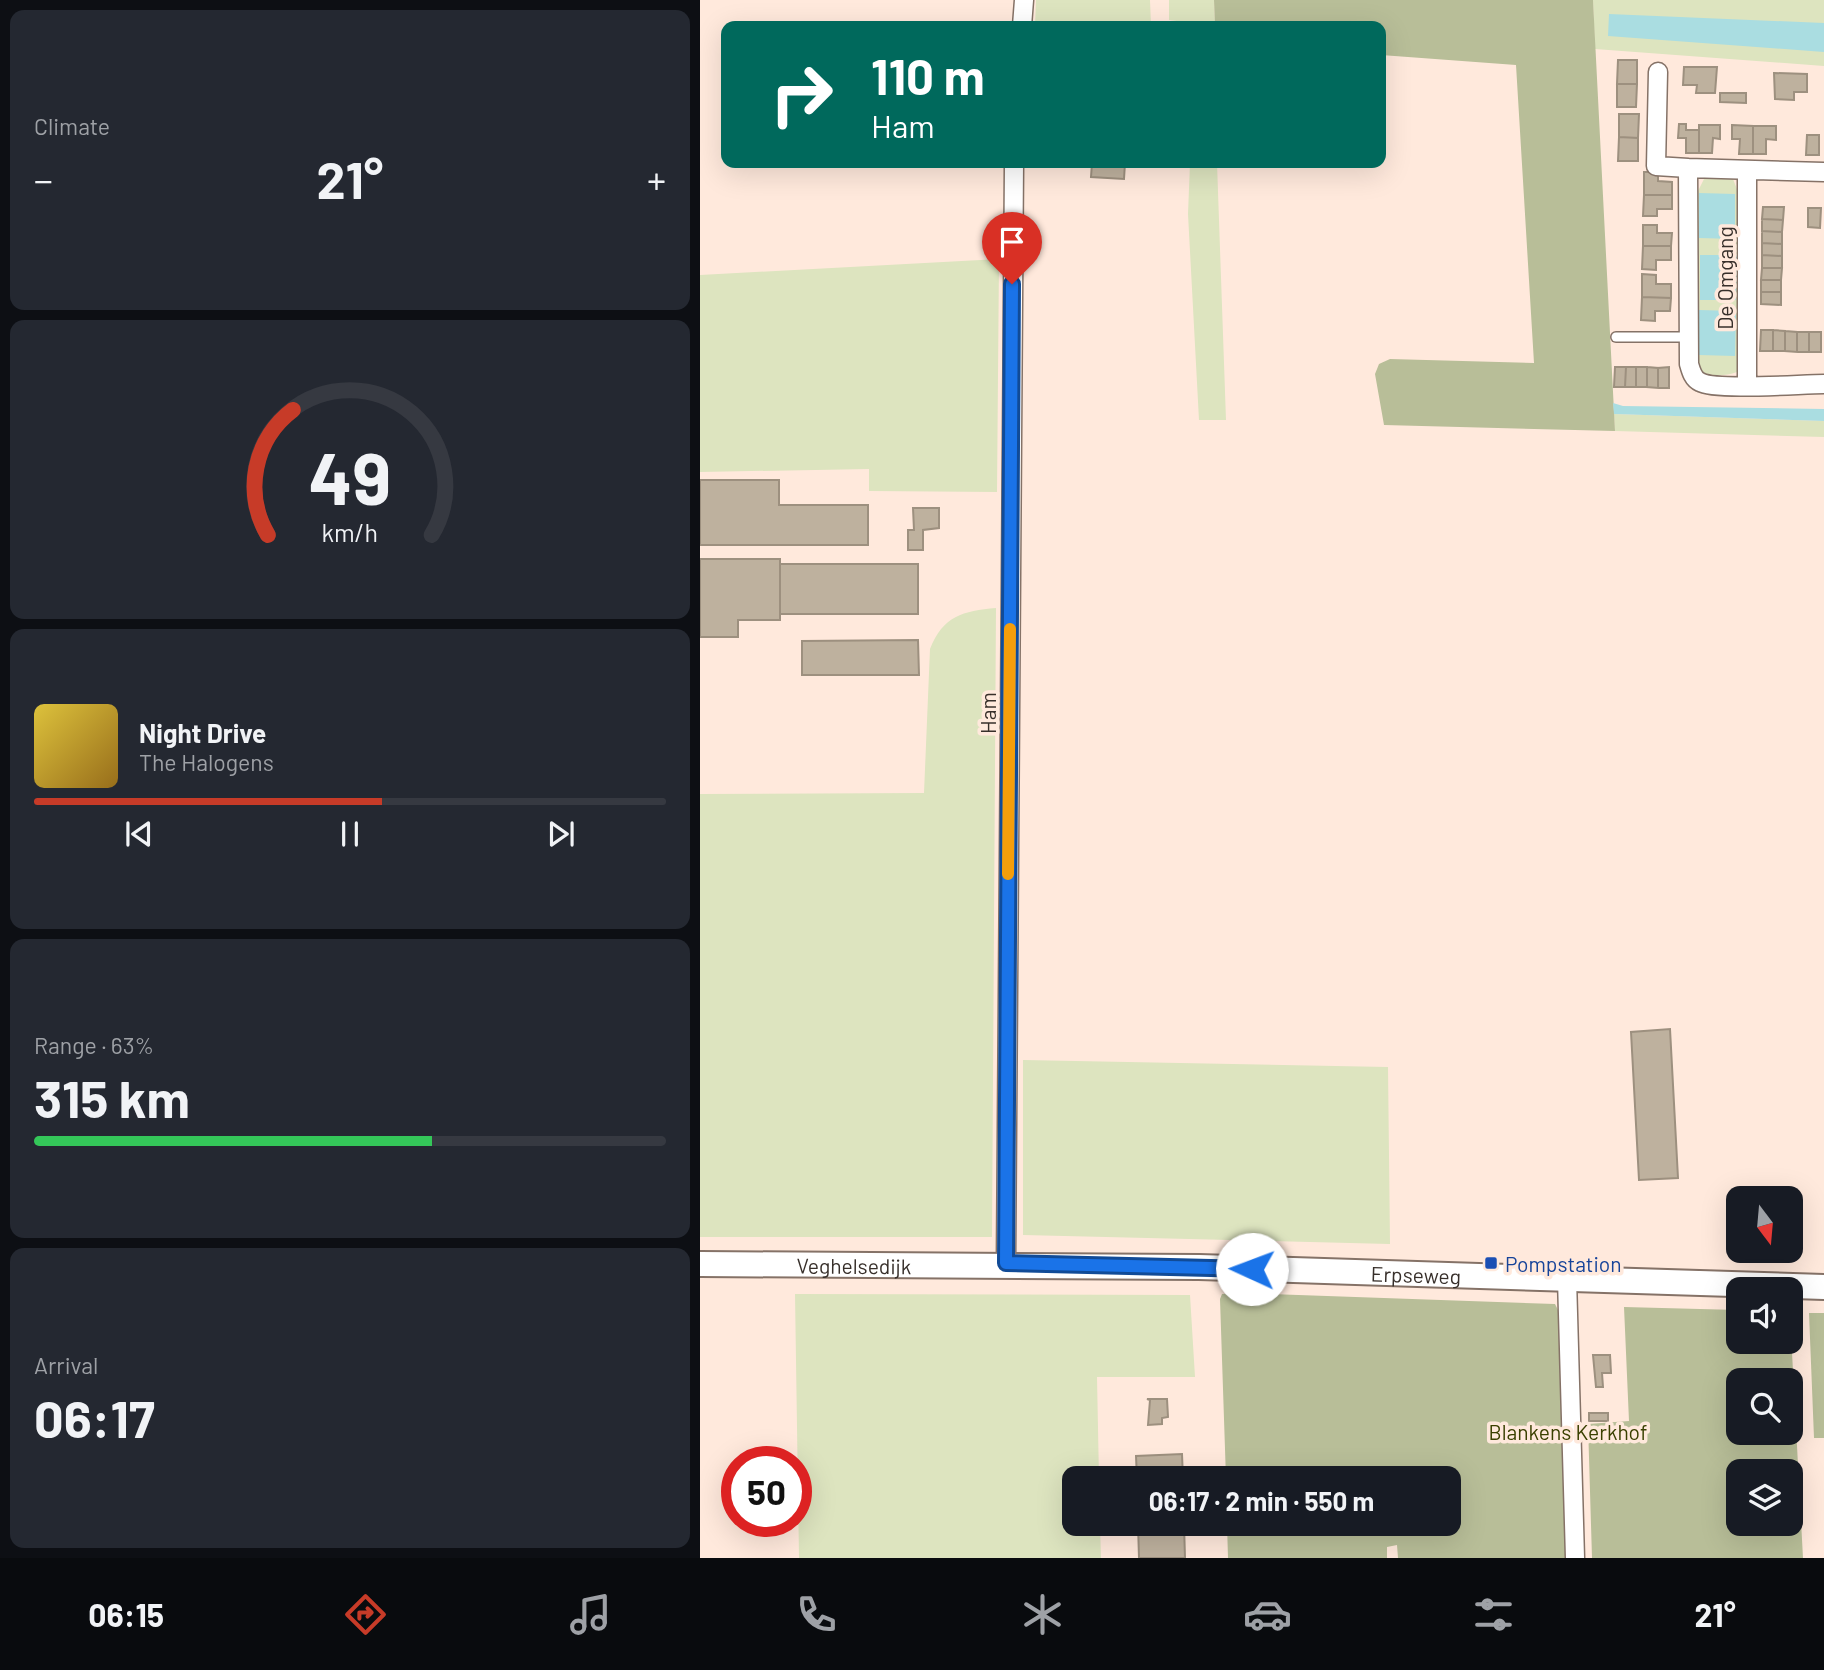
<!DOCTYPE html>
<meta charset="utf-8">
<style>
:root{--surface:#171b24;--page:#242831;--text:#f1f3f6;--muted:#9ea1a6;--line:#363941;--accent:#c73b28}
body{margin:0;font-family:Barlow,sans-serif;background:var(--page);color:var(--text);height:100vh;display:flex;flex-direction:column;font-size:26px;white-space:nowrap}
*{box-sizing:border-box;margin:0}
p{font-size:23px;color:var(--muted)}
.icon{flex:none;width:38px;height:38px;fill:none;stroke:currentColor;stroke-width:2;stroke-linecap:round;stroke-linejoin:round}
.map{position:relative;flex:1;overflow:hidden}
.details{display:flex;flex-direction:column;gap:10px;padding:10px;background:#0d0f14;width:700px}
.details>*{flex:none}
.guide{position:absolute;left:21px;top:21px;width:665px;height:147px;border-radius:14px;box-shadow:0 7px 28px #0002;background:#00695c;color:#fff;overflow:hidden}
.needle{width:46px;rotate:164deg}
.fabs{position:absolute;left:1026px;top:1186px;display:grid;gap:14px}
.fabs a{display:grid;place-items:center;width:77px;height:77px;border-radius:14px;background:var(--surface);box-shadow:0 7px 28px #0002;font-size:35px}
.speed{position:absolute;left:21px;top:1446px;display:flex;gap:14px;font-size:35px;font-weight:700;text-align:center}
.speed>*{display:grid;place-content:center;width:91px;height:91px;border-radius:50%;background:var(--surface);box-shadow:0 7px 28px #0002;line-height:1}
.speed .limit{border:10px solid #d22;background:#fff;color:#111}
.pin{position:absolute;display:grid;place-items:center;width:60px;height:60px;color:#fff;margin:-72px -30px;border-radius:50% 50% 50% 0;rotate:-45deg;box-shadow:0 0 7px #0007}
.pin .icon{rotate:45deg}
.me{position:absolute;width:77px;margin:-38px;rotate:272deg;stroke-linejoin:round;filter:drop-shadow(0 0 5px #0008)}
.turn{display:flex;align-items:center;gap:24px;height:147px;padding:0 35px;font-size:32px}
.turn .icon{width:91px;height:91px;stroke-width:2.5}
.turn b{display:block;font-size:49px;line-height:60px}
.big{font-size:52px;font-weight:700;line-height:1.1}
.details .widget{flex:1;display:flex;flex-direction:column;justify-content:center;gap:10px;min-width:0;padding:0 24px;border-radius:14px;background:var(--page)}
.details .dial{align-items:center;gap:0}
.dial svg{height:182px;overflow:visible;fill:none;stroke:var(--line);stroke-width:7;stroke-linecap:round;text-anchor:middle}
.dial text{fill:var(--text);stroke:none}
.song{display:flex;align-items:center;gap:21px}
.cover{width:84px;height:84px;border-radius:10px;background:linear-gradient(135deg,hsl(50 70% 55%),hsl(40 70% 35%))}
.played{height:7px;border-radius:4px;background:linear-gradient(90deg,var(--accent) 55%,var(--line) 55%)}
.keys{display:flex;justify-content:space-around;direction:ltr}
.heat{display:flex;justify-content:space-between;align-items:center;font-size:38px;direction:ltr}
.charge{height:10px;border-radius:5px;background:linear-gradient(90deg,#34c759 63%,var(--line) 0)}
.trip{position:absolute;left:362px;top:1466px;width:399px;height:70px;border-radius:14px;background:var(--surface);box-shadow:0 7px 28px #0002;font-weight:700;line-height:70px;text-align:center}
.tab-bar{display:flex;height:112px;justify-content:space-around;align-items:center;background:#090b0e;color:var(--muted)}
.tab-bar .icon{width:49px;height:49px}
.tab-bar .current{color:var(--accent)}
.tab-bar b{font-size:32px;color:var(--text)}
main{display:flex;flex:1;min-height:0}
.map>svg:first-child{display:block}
.green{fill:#dde4bf}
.forest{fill:#b8be98;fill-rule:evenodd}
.water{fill:#aadde1}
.building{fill:#beb19e;stroke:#9d907f;stroke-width:2}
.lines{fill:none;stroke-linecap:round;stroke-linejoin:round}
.service-casing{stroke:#857267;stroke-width:12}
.minor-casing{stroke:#857267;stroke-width:21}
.secondary-casing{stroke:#857267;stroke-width:28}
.service{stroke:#fff;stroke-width:9}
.minor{stroke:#fff;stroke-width:18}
.secondary{stroke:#fff;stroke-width:24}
.route-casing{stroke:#114b97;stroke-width:18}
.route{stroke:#1a73e8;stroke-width:12}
.slow{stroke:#f59e0b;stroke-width:12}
.transit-dot{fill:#1a4fb4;stroke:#ffe9dc;stroke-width:2.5}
.labels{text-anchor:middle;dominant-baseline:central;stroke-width:7;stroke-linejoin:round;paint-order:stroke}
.street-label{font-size:21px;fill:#372f2a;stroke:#ffe9dc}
.transit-label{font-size:21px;fill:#164399;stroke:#ffe9dc;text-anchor:start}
.park-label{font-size:21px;fill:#3a4000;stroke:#ffe9dc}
</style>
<main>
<section class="details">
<div class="widget"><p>Climate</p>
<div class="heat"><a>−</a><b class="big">21°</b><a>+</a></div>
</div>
<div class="widget dial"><svg viewBox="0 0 100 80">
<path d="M14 69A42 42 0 1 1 86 69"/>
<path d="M14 69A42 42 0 0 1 25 14" stroke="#c73b28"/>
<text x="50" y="56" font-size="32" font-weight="700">49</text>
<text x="50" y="72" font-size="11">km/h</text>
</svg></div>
<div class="widget">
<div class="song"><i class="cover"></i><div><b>Night Drive</b><p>The Halogens</p></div></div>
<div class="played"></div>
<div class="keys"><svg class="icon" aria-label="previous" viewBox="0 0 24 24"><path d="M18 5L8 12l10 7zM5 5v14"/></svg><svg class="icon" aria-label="pause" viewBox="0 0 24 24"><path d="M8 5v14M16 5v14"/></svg><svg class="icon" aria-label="next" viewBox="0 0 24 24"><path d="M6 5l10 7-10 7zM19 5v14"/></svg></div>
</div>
<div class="widget"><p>Range · 63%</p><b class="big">315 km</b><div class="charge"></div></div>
<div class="widget"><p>Arrival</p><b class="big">06:17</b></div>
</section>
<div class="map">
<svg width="1124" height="1558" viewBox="0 0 1124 1558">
<rect width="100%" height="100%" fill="#ffe9dc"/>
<path class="green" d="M 336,0 L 450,0 L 451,26 L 335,26 Z
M 469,0 L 514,0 L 515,26 L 469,20 Z
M 893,0 L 1124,0 L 1124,66 L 895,49 Z
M 490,163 L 517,163 L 526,420 L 499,420 L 488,214 Z
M 1004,179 L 1033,179 L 1038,192 L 1039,356 L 1037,372 C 1023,377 1011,376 997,371 L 996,357 L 997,193 Z
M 299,259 L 297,492 L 169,491 L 169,469 L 0,472 L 0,275 Z
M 914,414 L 1124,421 L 1124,437 L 915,431 Z
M 296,608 L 292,1237 L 0,1237 L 0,794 L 224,793 L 230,649 C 243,616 263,611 296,608 Z
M 323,1060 L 688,1067 L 690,1244 L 323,1235 Z
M 95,1294 L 490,1295 L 495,1377 L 397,1377 L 399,1479 L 374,1479 L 374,1524 L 400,1524 L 401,1558 L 99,1558 Z"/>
<path class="forest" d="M 514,0 L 893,0 L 915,431 L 684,425 L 675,374 L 679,364 L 690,359 L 834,363 L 816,65 L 681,55 L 681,26 L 515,26 Z
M 539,1293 L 855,1304 L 859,1312 L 868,1558 L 698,1558 L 697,1545 L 687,1547 L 687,1558 L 528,1558 L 527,1524 L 749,1524 L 749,1479 L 526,1479 L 520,1299 L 522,1294 Z
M 924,1307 L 1038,1310 L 1038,1342 L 1090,1342 L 1090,1315 L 1103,1558 L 892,1558 L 888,1424 L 929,1421 ZM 1038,1381 L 1090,1381 L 1090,1433 L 1038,1433 ZM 1038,1472 L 1090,1472 L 1090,1524 L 1038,1524 Z
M 1109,1313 L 1124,1313 L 1124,1438 L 1114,1438 Z"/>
<path class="water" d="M 909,14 L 1124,23 L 1124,52 L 908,36 Z
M 999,193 L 1035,194 L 1035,239 L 999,238 Z
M 1000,255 L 1037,255 L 1036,300 L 1000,300 Z
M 999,310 L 1036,311 L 1035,356 L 999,355 Z
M 913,403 L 923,406 L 1124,409 L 1124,421 L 914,414 Z"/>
<path class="building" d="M 918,60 L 937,60 L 937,84 L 917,84 Z
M 984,67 L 1017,67 L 1015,93 L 996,93 L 997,85 L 983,85 Z
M 1074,73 L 1107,74 L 1107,92 L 1094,92 L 1094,100 L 1075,99 Z
M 917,84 L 937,84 L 936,107 L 917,107 Z
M 1020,93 L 1046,93 L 1046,103 L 1020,102 Z
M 919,114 L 939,114 L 938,138 L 919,137 Z
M 979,124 L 986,124 L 986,130 L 999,130 L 999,125 L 999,153 L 986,153 L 986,138 L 978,138 Z
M 999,125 L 1020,125 L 1020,139 L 1013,138 L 1012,153 L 999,153 Z
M 1032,125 L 1053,126 L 1053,154 L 1039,154 L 1040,139 L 1032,139 Z
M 1053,126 L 1076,126 L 1076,140 L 1066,139 L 1066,154 L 1053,154 Z
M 1107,135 L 1119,135 L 1119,155 L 1106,155 Z
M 919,137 L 938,138 L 938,161 L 918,161 Z
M 392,163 L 425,163 L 424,179 L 391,177 Z
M 944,172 L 958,172 L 958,181 L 972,182 L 972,195 L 944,195 Z
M 944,195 L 972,195 L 972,209 L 957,209 L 957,216 L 943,216 Z
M 1063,207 L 1084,207 L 1083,220 L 1062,219 Z
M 1108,208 L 1121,208 L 1120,228 L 1108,227 Z
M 1062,219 L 1083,220 L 1082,232 L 1062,231 Z
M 943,225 L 957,225 L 957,233 L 972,233 L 971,246 L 943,246 Z
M 1062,231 L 1082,232 L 1082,244 L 1062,243 Z
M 1062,243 L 1082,244 L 1082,256 L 1062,255 Z
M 943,246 L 971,246 L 971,260 L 956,260 L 956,270 L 942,269 Z
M 1062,255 L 1082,256 L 1082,268 L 1062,268 Z
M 1062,268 L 1082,268 L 1081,280 L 1061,280 Z
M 942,274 L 956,275 L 956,284 L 971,284 L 971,298 L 942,297 Z
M 1061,280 L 1081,280 L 1081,292 L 1061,292 Z
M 1061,292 L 1081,292 L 1081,305 L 1061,304 Z
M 942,297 L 971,298 L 970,311 L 955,311 L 955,321 L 941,320 Z
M 1061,330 L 1073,330 L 1073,351 L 1060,351 Z
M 1073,330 L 1085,331 L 1085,351 L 1073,351 Z
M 1085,331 L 1097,332 L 1097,352 L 1085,351 Z
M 1097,332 L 1109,332 L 1109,352 L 1097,352 Z
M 1109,332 L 1121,332 L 1121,352 L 1109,352 Z
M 915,367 L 926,367 L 925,387 L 914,387 Z
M 926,367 L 936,367 L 936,387 L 925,387 Z
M 936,367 L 947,367 L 947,387 L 936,387 Z
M 947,367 L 958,368 L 958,388 L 947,387 Z
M 969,367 L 969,388 L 958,388 L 958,368 Z
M 0,480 L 79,480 L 79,505 L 168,505 L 168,545 L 0,545 Z
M 213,508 L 239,508 L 239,528 L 223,530 L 223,550 L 208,550 L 208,530 L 214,530 Z
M 0,559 L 80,559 L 80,620 L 38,620 L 38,637 L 0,637 Z
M 80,564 L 218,564 L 218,614 L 80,614 Z
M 218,640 L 219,675 L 102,675 L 102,641 Z
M 970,1029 L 978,1178 L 939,1180 L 931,1032 Z
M 893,1355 L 910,1355 L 911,1373 L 902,1373 L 903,1387 L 896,1387 Z
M 447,1399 L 467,1399 L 468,1417 L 462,1418 L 462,1424 L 448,1425 L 450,1400 Z
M 889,1413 L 908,1413 L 908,1421 L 889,1421 Z
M 482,1454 L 483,1479 L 437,1479 L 436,1456 Z
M 438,1524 L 484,1524 L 485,1558 L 439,1558 Z"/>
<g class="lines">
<defs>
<path id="service" d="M 916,337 L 989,337"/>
<path id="minor" d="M 322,26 L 324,0
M 958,72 L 956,166 L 988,168
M 1047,171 L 1047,384
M 1124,172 L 988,168 L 989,364 C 991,371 993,379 1000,382 C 1016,391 1101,384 1124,384
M 306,1263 L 314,163
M 867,1279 L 875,1558"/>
<g id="secondary">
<path id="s1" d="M 0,1264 L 499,1267 L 1124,1287"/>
</g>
</defs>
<use href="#service" class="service-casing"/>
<use href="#minor" class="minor-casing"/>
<use href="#secondary" class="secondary-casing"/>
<use href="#service" class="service"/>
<use href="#minor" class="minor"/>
<use href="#secondary" class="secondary"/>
</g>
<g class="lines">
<defs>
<path id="route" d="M 312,284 L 306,1263 L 552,1269"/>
</defs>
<use href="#route" class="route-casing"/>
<use href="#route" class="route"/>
<path class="slow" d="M 308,874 L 310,629"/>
</g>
<rect class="transit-dot" x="784" y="1256" width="14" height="14" rx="3.5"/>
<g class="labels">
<g class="street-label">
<text transform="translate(1024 278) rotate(-90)">De Omgang</text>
<text transform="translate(287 713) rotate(-90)">Ham</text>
<text stroke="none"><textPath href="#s1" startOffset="154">Veghelsedijk</textPath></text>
<text stroke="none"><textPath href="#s1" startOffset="716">Erpseweg</textPath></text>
</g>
<g class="transit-label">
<text x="805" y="1263">Pompstation</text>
</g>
<g class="park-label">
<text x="868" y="1431">Blankens Kerkhof</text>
</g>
</g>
</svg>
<div class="fabs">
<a><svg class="needle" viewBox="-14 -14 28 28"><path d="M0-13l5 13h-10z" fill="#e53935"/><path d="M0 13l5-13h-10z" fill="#9ea1a6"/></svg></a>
<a><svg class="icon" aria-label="sound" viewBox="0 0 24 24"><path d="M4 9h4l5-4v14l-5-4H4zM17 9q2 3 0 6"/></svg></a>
<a><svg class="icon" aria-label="search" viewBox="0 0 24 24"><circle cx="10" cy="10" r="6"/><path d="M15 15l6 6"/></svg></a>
<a><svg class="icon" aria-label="layers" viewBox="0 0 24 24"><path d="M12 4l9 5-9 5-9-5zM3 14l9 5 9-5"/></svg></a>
</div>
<div class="speed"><div class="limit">50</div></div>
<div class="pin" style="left:312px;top:284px;background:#d93025"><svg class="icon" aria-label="arrive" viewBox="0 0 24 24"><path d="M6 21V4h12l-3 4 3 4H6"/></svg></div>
<svg class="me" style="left:552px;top:1269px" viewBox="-20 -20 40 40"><circle r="19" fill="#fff"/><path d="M0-13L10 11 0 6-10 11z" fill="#1a73e8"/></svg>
<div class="trip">06:17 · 2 min · 550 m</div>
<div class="guide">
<div class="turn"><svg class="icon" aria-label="right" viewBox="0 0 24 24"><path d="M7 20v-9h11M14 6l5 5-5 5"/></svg><div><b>110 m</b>Ham</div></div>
</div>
</div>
</main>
<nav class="tab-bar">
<b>06:15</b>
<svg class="icon current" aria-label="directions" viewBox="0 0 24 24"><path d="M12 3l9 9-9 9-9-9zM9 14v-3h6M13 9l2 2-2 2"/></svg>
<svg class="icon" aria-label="music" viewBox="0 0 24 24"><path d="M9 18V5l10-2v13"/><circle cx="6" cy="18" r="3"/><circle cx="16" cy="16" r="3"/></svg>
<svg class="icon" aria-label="phone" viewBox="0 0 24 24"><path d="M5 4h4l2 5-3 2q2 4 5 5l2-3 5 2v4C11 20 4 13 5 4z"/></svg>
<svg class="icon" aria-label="climate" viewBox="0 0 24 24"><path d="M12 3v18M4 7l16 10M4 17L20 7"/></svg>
<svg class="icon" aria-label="car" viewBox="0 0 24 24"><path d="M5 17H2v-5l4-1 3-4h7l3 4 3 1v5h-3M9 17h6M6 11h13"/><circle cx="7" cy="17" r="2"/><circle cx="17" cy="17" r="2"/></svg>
<svg class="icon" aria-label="filters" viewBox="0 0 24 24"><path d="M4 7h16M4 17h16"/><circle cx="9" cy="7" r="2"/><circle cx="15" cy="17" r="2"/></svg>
<b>21°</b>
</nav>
